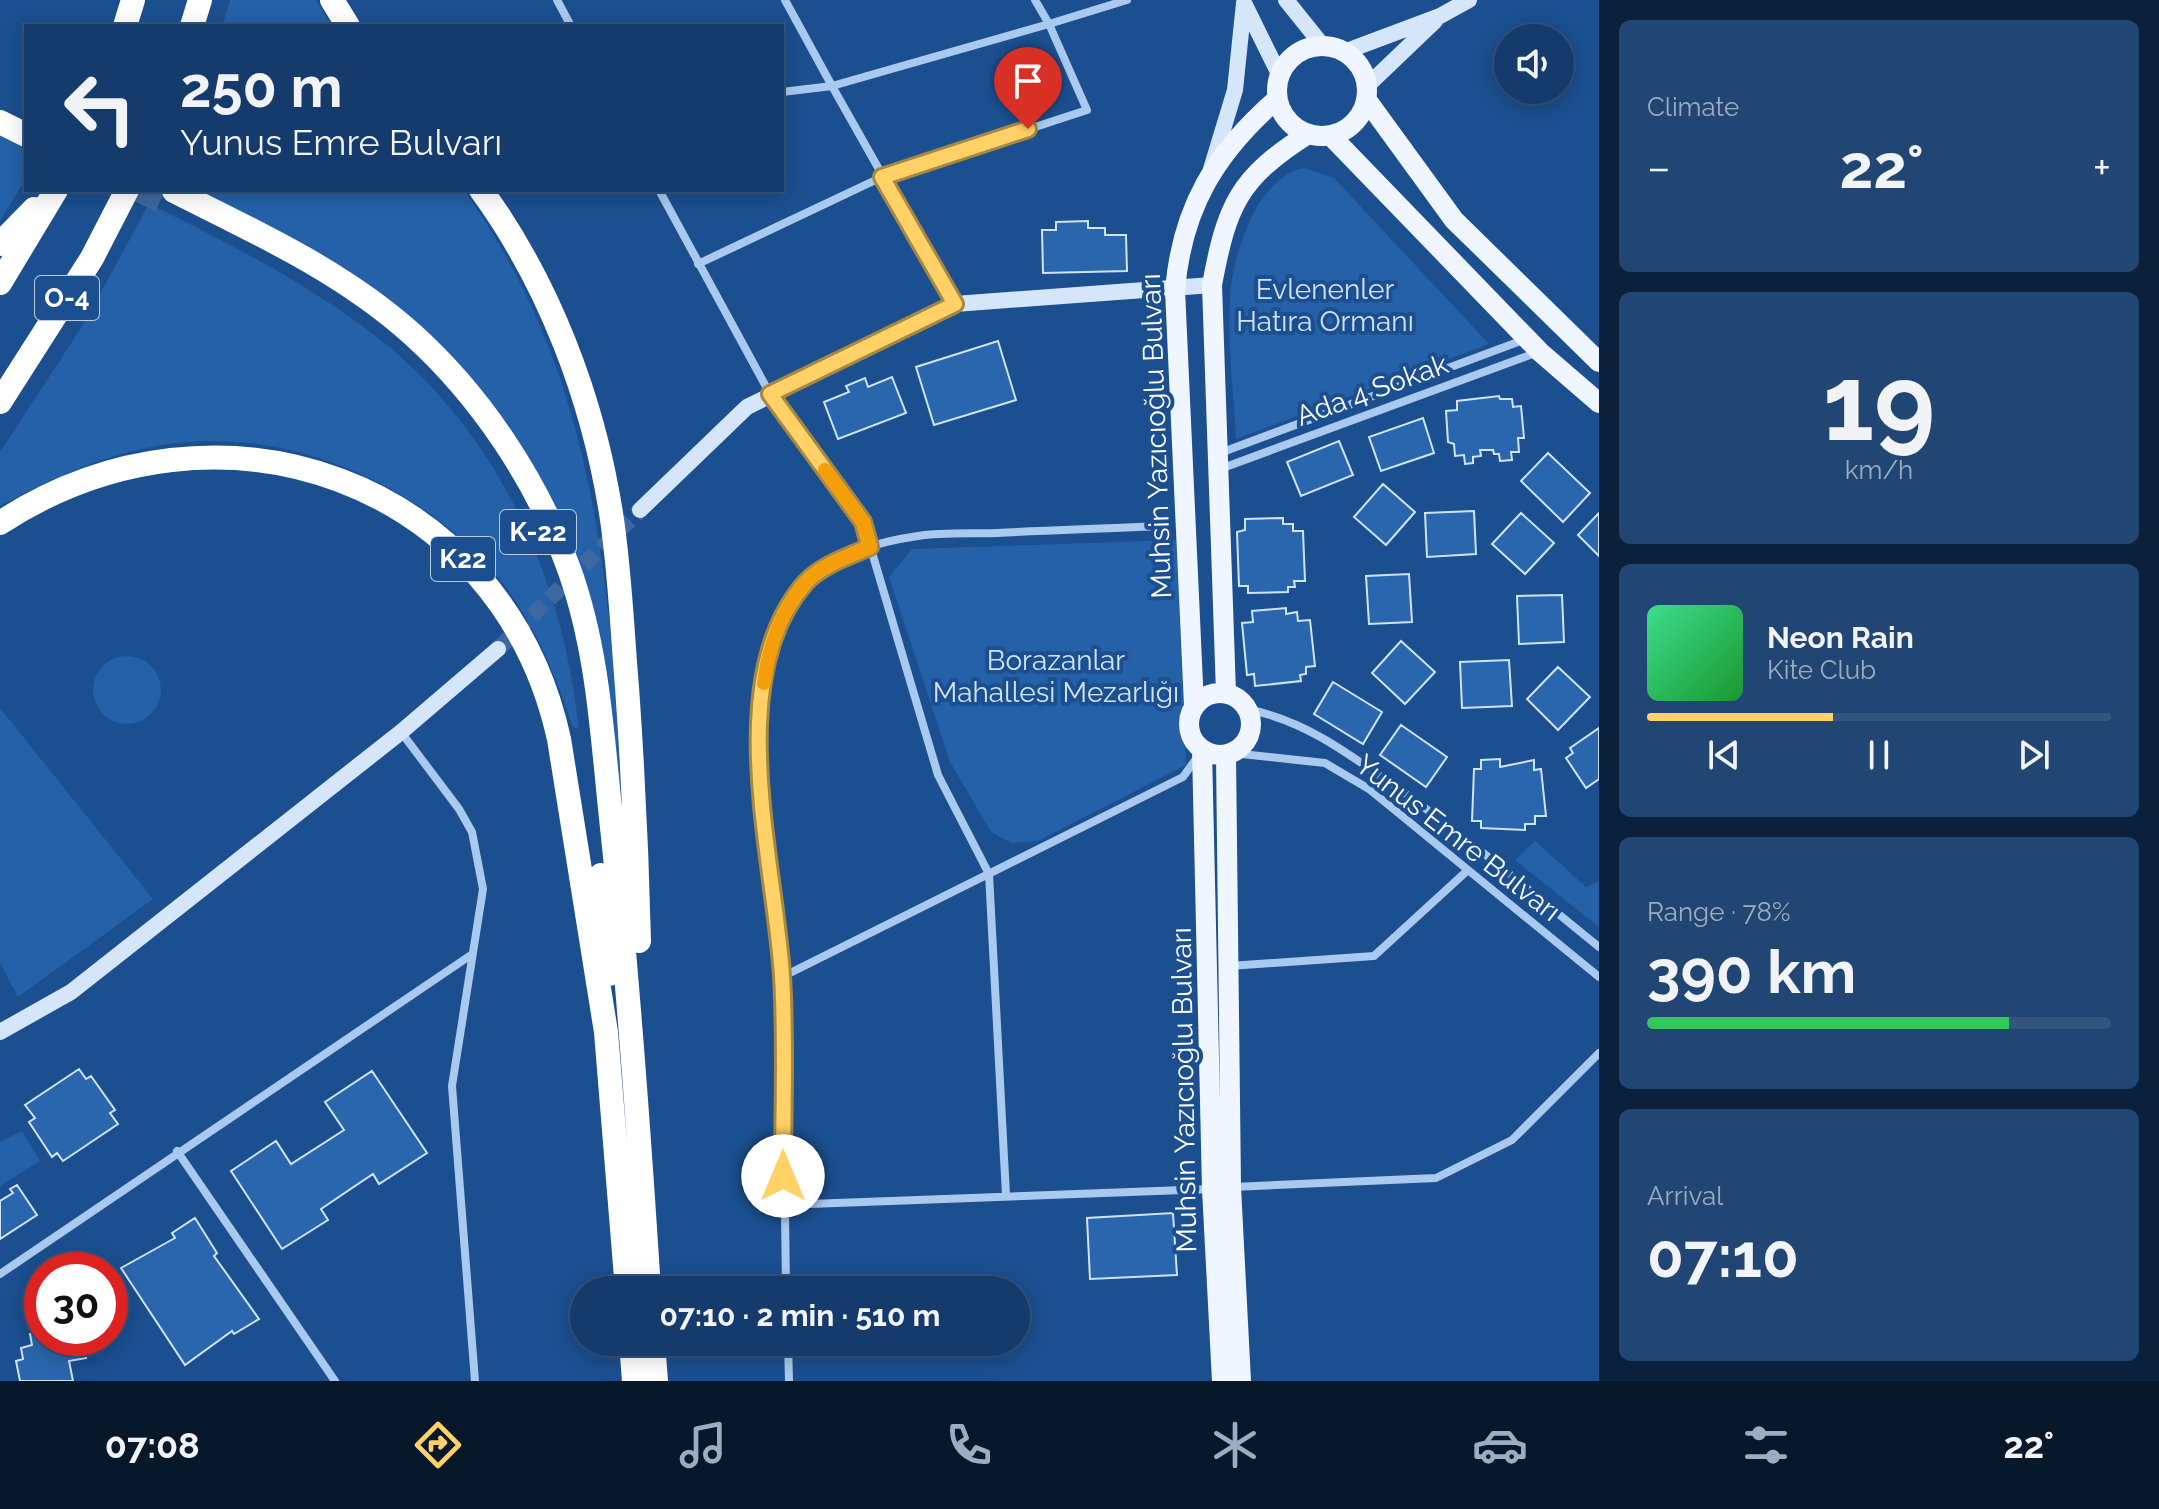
<!DOCTYPE html>
<meta charset="utf-8">
<style>
:root{--surface:#143b6b;--page:#214673;--text:#f1f3f6;--muted:#9dadc1;--line:#33557e;--accent:#ffd166}
body{margin:0;font-family:Raleway,sans-serif;background:var(--page);color:var(--text);height:100vh;display:flex;flex-direction:column;font-size:30px;white-space:nowrap}
*{box-sizing:border-box;margin:0}
p{font-size:26px;color:var(--muted)}
.icon{flex:none;width:44px;height:44px;fill:none;stroke:currentColor;stroke-width:2;stroke-linecap:round;stroke-linejoin:round}
.map{position:relative;flex:1;overflow:hidden}
.sheet{display:flex;flex-direction:column;gap:20px;padding:20px;background:#0b203b;width:560px}
.sheet>*{flex:none}
.hud{position:absolute;left:24px;top:24px;width:760px;height:168px;border-radius:0px;box-shadow:0 4px 20px #0003,0 0 0 2px var(--line);background:#143b6b;color:var(--text);overflow:hidden}
.fabs{position:absolute;left:1494px;top:24px;display:grid;gap:16px}
.fabs a{display:grid;place-items:center;width:80px;height:80px;border-radius:50%;background:var(--surface);box-shadow:0 4px 20px #0003,0 0 0 2px var(--line);font-size:40px}
.speed{position:absolute;left:24px;top:1252px;display:flex;gap:16px;font-size:40px;font-weight:700;text-align:center}
.speed>*{display:grid;place-content:center;width:104px;height:104px;border-radius:50%;background:var(--surface);box-shadow:0 4px 20px #0003,0 0 0 2px var(--line);line-height:1}
.speed .limit{border:12px solid #d22;background:#fff;color:#111}
.pin{position:absolute;display:grid;place-items:center;width:68px;height:68px;color:#fff;margin:-82px -34px;border-radius:50% 50% 50% 0;rotate:-45deg;box-shadow:0 0 8px #0007}
.pin .icon{rotate:45deg}
.me{position:absolute;width:88px;margin:-44px;rotate:0deg;stroke-linejoin:round;filter:drop-shadow(0 0 6px #0008)}
.turn{display:flex;align-items:center;gap:28px;height:168px;padding:0 24px;font-size:36px}
.turn .icon{width:104px;height:104px;stroke-width:2.5}
.turn b{display:block;font-size:56px;line-height:68px}
.big{font-size:60px;font-weight:700;line-height:1.1}
.sheet .card{flex:1;display:flex;flex-direction:column;justify-content:center;gap:12px;min-width:0;padding:0 28px;border-radius:12px;background:var(--page)}
.sheet .dial{align-items:center;gap:0}
.dial b{font-size:104px;line-height:1}
.song{display:flex;align-items:center;gap:24px}
.cover{width:96px;height:96px;border-radius:12px;background:linear-gradient(135deg,hsl(150 70% 55%),hsl(130 70% 35%))}
.played{height:8px;border-radius:4px;background:linear-gradient(90deg,var(--accent) 40%,var(--line) 40%)}
.keys{display:flex;justify-content:space-around;direction:ltr}
.heat{display:flex;justify-content:space-between;align-items:center;font-size:44px;direction:ltr}
.charge{height:12px;border-radius:6px;background:linear-gradient(90deg,#34c759 78%,var(--line) 0)}
.trip{position:absolute;left:570px;top:1276px;width:460px;height:80px;border-radius:40px;background:var(--surface);box-shadow:0 4px 20px #0003,0 0 0 2px var(--line);font-weight:700;line-height:80px;text-align:center}
.menu{display:flex;height:128px;justify-content:space-around;align-items:center;background:#08182b;color:var(--muted)}
.menu .icon{width:56px;height:56px}
.menu .selected{color:var(--accent)}
.menu b{font-size:36px;color:var(--text)}
main{display:flex;flex:1;min-height:0}
.map>svg:first-child{display:block}
.green{fill:#2461a8}
.building{fill:#2a66ad;stroke:#cfe3fa;stroke-width:2}
.lines{fill:none;stroke-linecap:round;stroke-linejoin:round}
.secondary-tunnel{stroke:#3d69a0;stroke-width:16;stroke-dasharray:16 8;stroke-linecap:butt}
.highway-tunnel{stroke:#3d69a0;stroke-width:24;stroke-dasharray:24 12;stroke-linecap:butt}
.street{stroke:#a9c9ee;stroke-width:8}
.secondary{stroke:#d6e6fa;stroke-width:16}
.primary{stroke:#f0f6ff;stroke-width:20}
.highway{stroke:#fff;stroke-width:24}
.route-casing{stroke:#a68842;stroke-width:20}
.route{stroke:#ffd166;stroke-width:14}
.slow{stroke:#f59e0b;stroke-width:14}
.labels{text-anchor:middle;dominant-baseline:central;stroke-width:8;stroke-linejoin:round;paint-order:stroke}
.shield{fill:#1b4f8f;stroke:#bbcadd;stroke-width:2}
.shield-label{font-size:26px;font-weight:bold;fill:#fff}
.park-label{font-size:28px;fill:#cfe3fa;stroke:#1b4f8f}
.street-label{font-size:28px;fill:#fff;stroke:#1b4f8f}
</style>
<main>
<div class="map">
<svg width="1599" height="1381" viewBox="0 0 1599 1381">
<rect width="100%" height="100%" fill="#1b4f8f"/>
<path class="green" d="M 230,0 L 316,0 L 332,26 L 222,26 Z
M 0,131 L 26,144 L 26,178 L 0,221 Z
M 1305,168 L 1334,178 L 1489,344 L 1236,439 C 1234,393 1227,344 1230,298 C 1232,256 1257,175 1305,168 Z
M 192,190 L 466,193 C 596,377 608,575 623,792 L 618,793 L 608,676 L 587,585 L 556,510 L 422,328 L 347,269 Z
M 149,204 C 223,240 299,279 365,328 C 495,423 562,573 579,729 L 573,727 C 553,668 528,608 485,562 C 402,474 272,423 152,447 C 97,457 49,480 0,506 L 0,452 L 83,325 Z
M 1176,540 L 1186,765 L 1038,841 L 1012,843 L 991,832 L 950,762 L 889,577 L 912,549 Z
M93 690a34 34 0 1 1 68 0a34 34 0 1 1-68 0Z
M 0,708 L 153,899 L 18,997 L 0,963 Z
M 1535,841 L 1586,887 L 1599,881 L 1599,927 L 1515,860 Z
M 22,1131 L 40,1161 L 0,1186 L 0,1142 Z"/>
<path class="building" d="M 1088,221 L 1088,228 L 1105,228 L 1105,235 L 1126,235 L 1127,271 L 1043,273 L 1042,230 L 1056,230 L 1056,222 Z
M 998,341 L 1016,400 L 934,425 L 916,367 Z
M 892,377 L 906,413 L 838,439 L 824,402 L 849,392 L 846,386 L 865,378 L 868,387 Z
M 1499,396 L 1500,399 L 1512,399 L 1513,407 L 1521,406 L 1524,438 L 1518,438 L 1519,452 L 1511,452 L 1512,460 L 1500,461 L 1499,454 L 1494,454 L 1493,450 L 1480,450 L 1481,456 L 1473,457 L 1473,463 L 1465,464 L 1464,455 L 1455,456 L 1454,444 L 1448,442 L 1446,411 L 1457,410 L 1457,401 Z
M 1423,418 L 1434,453 L 1381,471 L 1369,437 Z
M 1339,441 L 1353,475 L 1301,496 L 1287,462 Z
M 1548,453 L 1590,493 L 1563,522 L 1521,481 Z
M 1383,484 L 1415,512 L 1386,545 L 1354,517 Z
M 1474,511 L 1476,554 L 1427,557 L 1425,513 Z
M 1521,513 L 1554,543 L 1525,574 L 1492,544 Z
M 1599,513 L 1599,556 L 1578,535 Z
M 1283,518 L 1283,524 L 1293,524 L 1293,531 L 1303,531 L 1305,581 L 1294,581 L 1295,587 L 1288,587 L 1288,592 L 1248,593 L 1248,586 L 1239,586 L 1237,532 L 1245,530 L 1245,519 Z
M 1409,574 L 1412,622 L 1369,624 L 1366,576 Z
M 1562,595 L 1564,642 L 1519,644 L 1517,596 Z
M 1286,608 L 1286,614 L 1297,612 L 1298,621 L 1310,620 L 1315,666 L 1306,667 L 1306,674 L 1300,675 L 1301,681 L 1255,686 L 1254,674 L 1247,675 L 1242,623 L 1253,622 L 1252,611 Z
M 1401,641 L 1435,672 L 1405,704 L 1372,673 Z
M 1509,660 L 1512,706 L 1462,708 L 1460,662 Z
M 1558,667 L 1590,697 L 1558,730 L 1527,699 Z
M 1333,682 L 1382,712 L 1363,744 L 1314,714 Z
M 1401,725 L 1447,757 L 1426,787 L 1380,755 Z
M 1599,728 L 1599,779 L 1586,788 L 1566,758 L 1573,753 L 1570,748 Z
M 1500,759 L 1500,767 L 1534,760 L 1534,770 L 1541,769 L 1546,816 L 1535,816 L 1535,824 L 1525,824 L 1525,830 L 1481,828 L 1481,821 L 1472,821 L 1474,769 L 1481,769 L 1481,760 Z
M 79,1069 L 86,1079 L 91,1076 L 115,1110 L 110,1113 L 118,1124 L 63,1161 L 57,1153 L 52,1157 L 29,1122 L 35,1118 L 25,1105 Z
M 372,1071 L 427,1153 L 379,1184 L 373,1174 L 321,1209 L 328,1220 L 282,1249 L 231,1171 L 276,1141 L 291,1164 L 344,1130 L 325,1102 Z
M 17,1185 L 37,1215 L 0,1239 L 0,1201 L 13,1193 L 10,1189 Z
M 1173,1213 L 1177,1275 L 1090,1279 L 1087,1218 Z
M 195,1218 L 217,1253 L 214,1256 L 259,1319 L 234,1334 L 232,1331 L 185,1365 L 121,1268 L 175,1238 L 172,1233 Z
M 42,1331 L 42,1338 L 82,1338 L 86,1358 L 69,1361 L 73,1381 L 20,1381 L 16,1361 L 23,1359 L 21,1348 L 32,1345 L 30,1334 Z"/>
<g class="lines">
<path class="secondary-tunnel" d="M 498,649 L 640,510"/>
<path class="highway-tunnel" d="M 139,190 L 168,204"/>
<path class="street" d="M 557,0 L 571,26
M 1035,0 L 1049,24 L 1127,0
M 782,92 L 832,86 L 955,304
M 659,190 L 770,394 L 863,522 L 938,775 L 989,874 L 1006,1195
M 698,264 L 882,177 L 1087,110 L 1049,24 L 832,86 L 785,0
M 1220,453 L 1526,339
M 1220,469 L 1538,352
M 1247,709 C 1306,721 1349,754 1397,788 C 1467,837 1532,893 1599,947
M 401,732 L 459,809 L 472,832 L 483,889 L 452,1086 L 475,1381
M 1232,753 L 1325,763 L 1369,789 L 1599,977
M 1229,966 L 1374,956 L 1468,870
M 782,977 C 770,869 726,669 807,581 C 832,554 883,541 918,536 C 943,532 971,534 997,533 C 1053,530 1110,528 1167,526
M 177,1151 L 335,1381
M 1232,1187 L 1436,1178 L 1512,1140 L 1599,1053
M 783,1205 L 1211,1189
M 0,1274 L 471,955
M 786,1290 L 782,977 L 1183,777 L 1198,756
M 788,1342 L 789,1381"/>
<path class="secondary" d="M 1286,0 L 1323,46
M 1245,5 L 1279,74
M 1344,52 L 1440,16 L 1469,0
M 1367,86 L 1435,21
M 1211,169 L 1235,90 L 1244,3
M 640,510 L 747,407 L 955,304 L 1212,285
M 0,1032 L 71,992 L 401,732 L 498,649"/>
<path class="primary" d="M1277 91a45 45 0 1 1 90 0a45 45 0 1 1-90 0Z
M 1366,99 L 1454,220 L 1599,362
M 1331,136 L 1540,352 L 1599,403
M1189 724a31 31 0 1 1 62 0a31 31 0 1 1-62 0Z
M 1226,693 L 1212,285 C 1227,204 1239,178 1308,134
M 1194,706 L 1175,290 C 1182,208 1215,153 1277,99
M 1202,750 L 1212,1189 L 1222,1381
M 1226,755 L 1231,1187 L 1241,1381"/>
<path class="highway" d="M 332,0 L 348,26
M 125,26 L 133,0
M 192,26 L 200,0
M 0,122 L 26,135
M 481,190 C 549,283 593,399 611,513 C 620,570 622,629 627,687 C 633,772 637,856 639,941
M 174,191 C 257,233 342,271 412,334 C 481,396 538,482 569,569 C 598,649 602,734 611,818 C 628,975 639,1132 649,1290
M 0,244 L 34,209
M 0,283 L 56,190
M 0,402 L 92,258 L 127,190
M 0,523 C 218,380 502,480 559,739 L 606,1032 L 627,1290
M 601,875 L 609,974
M 631,1342 L 634,1381
M 653,1342 L 656,1381"/>
</g>
<g class="lines">
<defs>
<path id="route" d="M 783,1176 C 783,1110 786,1042 782,976 C 775,862 721,677 806,582 C 822,565 849,556 870,547 L 863,522 L 770,394 L 955,304 L 882,177 L 1028,129"/>
</defs>
<use href="#route" class="route-casing"/>
<use href="#route" class="route"/>
<path class="slow" d="M 764,683 C 768,649 783,604 808,580 C 824,564 849,556 870,547 L 863,522 L 825,470"/>
</g>
<g class="labels">
<g class="shield">
<rect x="35" y="276" width="64" height="44" rx="6"/>
<rect x="500" y="510" width="76" height="44" rx="6"/>
<rect x="431" y="537" width="64" height="44" rx="6"/>
</g>
<g class="shield-label">
<text x="67" y="298">O-4</text>
<text x="538" y="532">K-22</text>
<text x="463" y="559">K22</text>
</g>
<g class="park-label">
<text x="1325" y="289">Evlenenler<tspan x="1325" dy="32">Hatıra Ormanı</tspan></text>
<text x="1056" y="660">Borazanlar<tspan x="1056" dy="32">Mahallesi Mezarlığı</tspan></text>
</g>
<g class="street-label">
<text transform="translate(1372 390) rotate(-20)">Ada 4 Sokak</text>
<text transform="translate(1156 436) rotate(-92)">Muhsin Yazıcıoğlu Bulvarı</text>
<text transform="translate(1458 838) rotate(38)">Yunus Emre Bulvarı</text>
<text transform="translate(1184 1090) rotate(-91)">Muhsin Yazıcıoğlu Bulvarı</text>
</g>
</g>
</svg>
<div class="fabs">
<a><svg class="icon" aria-label="sound" viewBox="0 0 24 24"><path d="M4 9h4l5-4v14l-5-4H4zM17 9q2 3 0 6"/></svg></a>
</div>
<div class="speed"><div class="limit">30</div></div>
<div class="pin" style="left:1028px;top:129px;background:#d93025"><svg class="icon" aria-label="arrive" viewBox="0 0 24 24"><path d="M6 21V4h12l-3 4 3 4H6"/></svg></div>
<svg class="me" style="left:783px;top:1176px" viewBox="-20 -20 40 40"><circle r="19" fill="#fff"/><path d="M0-13L10 11 0 6-10 11z" fill="#ffd166"/></svg>
<div class="trip">07:10 · 2 min · 510 m</div>
<div class="hud">
<div class="turn"><svg class="icon" aria-label="left" viewBox="0 0 24 24"><path d="M17 20v-9H6M10 6l-5 5 5 5"/></svg><div><b>250 m</b>Yunus Emre Bulvarı</div></div>
</div>
</div>
<section class="sheet">
<div class="card"><p>Climate</p>
<div class="heat"><a>−</a><b class="big">22°</b><a>+</a></div>
</div>
<div class="card dial"><b>19</b><p>km/h</p></div>
<div class="card">
<div class="song"><i class="cover"></i><div><b>Neon Rain</b><p>Kite Club</p></div></div>
<div class="played"></div>
<div class="keys"><svg class="icon" aria-label="previous" viewBox="0 0 24 24"><path d="M18 5L8 12l10 7zM5 5v14"/></svg><svg class="icon" aria-label="pause" viewBox="0 0 24 24"><path d="M8 5v14M16 5v14"/></svg><svg class="icon" aria-label="next" viewBox="0 0 24 24"><path d="M6 5l10 7-10 7zM19 5v14"/></svg></div>
</div>
<div class="card"><p>Range · 78%</p><b class="big">390 km</b><div class="charge"></div></div>
<div class="card"><p>Arrival</p><b class="big">07:10</b></div>
</section>
</main>
<nav class="menu">
<b>07:08</b>
<svg class="icon selected" aria-label="directions" viewBox="0 0 24 24"><path d="M12 3l9 9-9 9-9-9zM9 14v-3h6M13 9l2 2-2 2"/></svg>
<svg class="icon" aria-label="music" viewBox="0 0 24 24"><path d="M9 18V5l10-2v13"/><circle cx="6" cy="18" r="3"/><circle cx="16" cy="16" r="3"/></svg>
<svg class="icon" aria-label="phone" viewBox="0 0 24 24"><path d="M5 4h4l2 5-3 2q2 4 5 5l2-3 5 2v4C11 20 4 13 5 4z"/></svg>
<svg class="icon" aria-label="climate" viewBox="0 0 24 24"><path d="M12 3v18M4 7l16 10M4 17L20 7"/></svg>
<svg class="icon" aria-label="car" viewBox="0 0 24 24"><path d="M5 17H2v-5l4-1 3-4h7l3 4 3 1v5h-3M9 17h6M6 11h13"/><circle cx="7" cy="17" r="2"/><circle cx="17" cy="17" r="2"/></svg>
<svg class="icon" aria-label="filters" viewBox="0 0 24 24"><path d="M4 7h16M4 17h16"/><circle cx="9" cy="7" r="2"/><circle cx="15" cy="17" r="2"/></svg>
<b>22°</b>
</nav>
